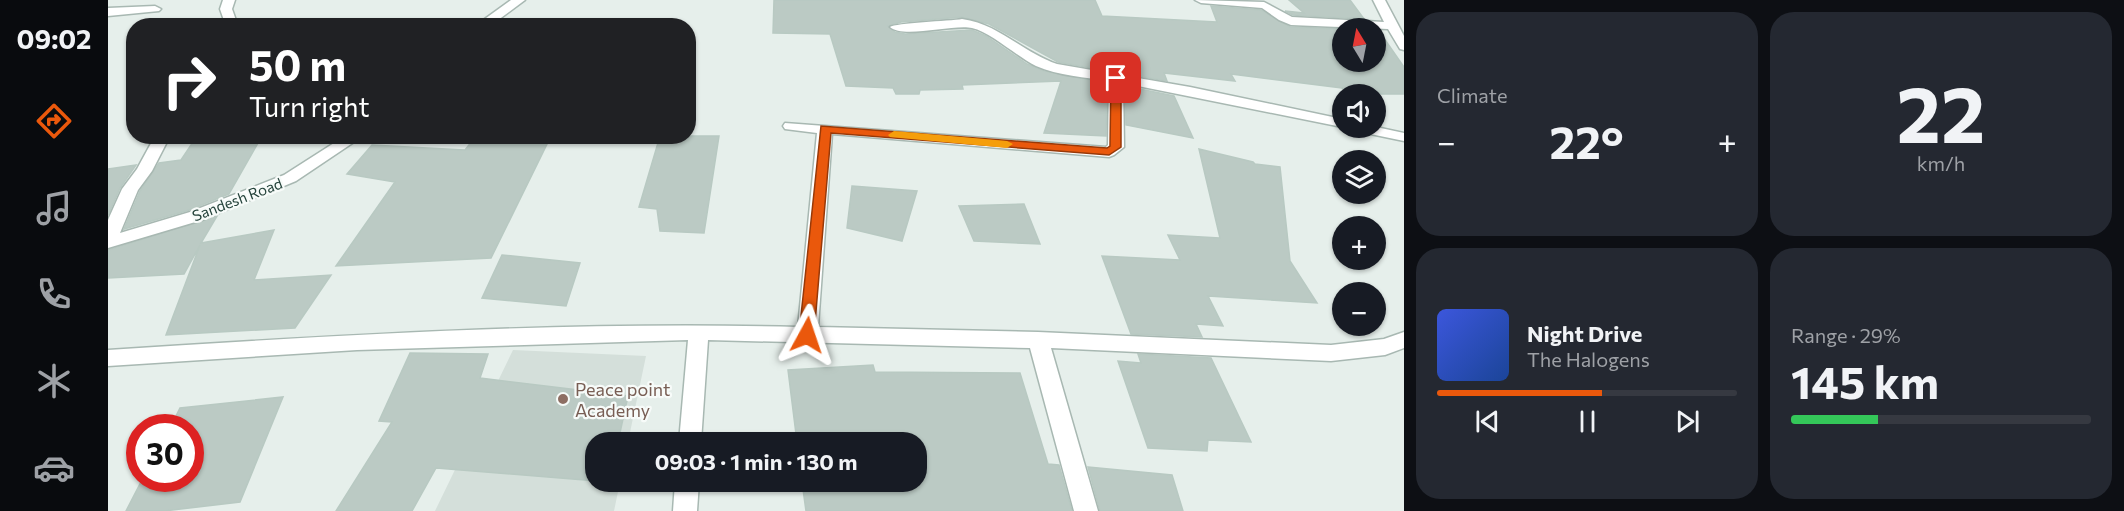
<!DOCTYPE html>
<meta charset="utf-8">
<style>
:root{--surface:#171b24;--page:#242831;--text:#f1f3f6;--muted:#9ea1a6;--line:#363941;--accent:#ea580c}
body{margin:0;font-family:Commissioner,sans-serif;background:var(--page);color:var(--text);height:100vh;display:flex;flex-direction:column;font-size:22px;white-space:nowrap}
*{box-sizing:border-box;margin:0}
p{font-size:20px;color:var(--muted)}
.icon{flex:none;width:33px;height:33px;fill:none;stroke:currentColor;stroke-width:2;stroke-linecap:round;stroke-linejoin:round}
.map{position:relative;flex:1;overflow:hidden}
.panel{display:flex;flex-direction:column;gap:12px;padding:12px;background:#0d0f14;width:720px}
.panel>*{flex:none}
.guide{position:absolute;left:18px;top:18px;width:570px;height:126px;border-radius:24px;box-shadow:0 2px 4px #0004;background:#202124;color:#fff;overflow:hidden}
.needle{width:39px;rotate:350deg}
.tools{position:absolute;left:1224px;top:18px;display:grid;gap:12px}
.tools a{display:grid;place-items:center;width:54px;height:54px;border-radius:50%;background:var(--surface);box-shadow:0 2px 4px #0004;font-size:30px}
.speed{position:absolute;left:18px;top:414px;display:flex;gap:12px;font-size:30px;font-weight:700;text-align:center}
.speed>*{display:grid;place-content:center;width:78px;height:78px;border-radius:50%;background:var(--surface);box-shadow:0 2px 4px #0004;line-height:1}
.speed .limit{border:9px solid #d22;background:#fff;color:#111}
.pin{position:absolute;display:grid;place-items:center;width:51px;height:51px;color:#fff;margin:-26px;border-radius:12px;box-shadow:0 3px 9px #0006}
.me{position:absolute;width:66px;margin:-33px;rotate:5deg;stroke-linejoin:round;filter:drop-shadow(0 0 4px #0008)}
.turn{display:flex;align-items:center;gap:21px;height:126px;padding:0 24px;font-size:27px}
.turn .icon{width:78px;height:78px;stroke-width:2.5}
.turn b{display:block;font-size:42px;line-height:51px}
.big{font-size:45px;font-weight:700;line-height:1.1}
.panel .widget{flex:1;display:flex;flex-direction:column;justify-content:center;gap:9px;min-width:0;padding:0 21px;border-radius:24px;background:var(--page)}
.panel .dial{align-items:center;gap:0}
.dial b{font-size:78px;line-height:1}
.song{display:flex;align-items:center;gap:18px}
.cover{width:72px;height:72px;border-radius:9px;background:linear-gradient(135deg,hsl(230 70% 55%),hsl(220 70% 35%))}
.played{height:6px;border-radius:3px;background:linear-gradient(90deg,var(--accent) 55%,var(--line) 55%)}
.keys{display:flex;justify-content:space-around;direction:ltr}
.heat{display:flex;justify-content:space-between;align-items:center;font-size:33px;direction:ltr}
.charge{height:9px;border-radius:4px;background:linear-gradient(90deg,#34c759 29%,var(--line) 0)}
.panel .tiles{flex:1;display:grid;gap:12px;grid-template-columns:repeat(2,1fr)}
.trip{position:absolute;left:477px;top:432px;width:342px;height:60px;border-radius:24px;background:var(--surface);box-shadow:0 2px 4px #0004;font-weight:700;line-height:60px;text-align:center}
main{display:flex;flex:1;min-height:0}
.dock{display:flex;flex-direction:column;width:108px;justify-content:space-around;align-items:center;background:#090b0e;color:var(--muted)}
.dock .icon{width:42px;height:42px}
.dock .selected{color:var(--accent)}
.dock b{font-size:27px;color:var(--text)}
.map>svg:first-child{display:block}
.built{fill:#d4dfda}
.building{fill:#bbcac4;stroke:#b8c9c2;stroke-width:1.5}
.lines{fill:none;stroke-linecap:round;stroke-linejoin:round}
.minor-casing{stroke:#a8b8b2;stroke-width:3}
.minor{fill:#fff;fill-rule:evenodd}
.route{fill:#ea580c;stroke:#983908;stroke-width:1.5}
.slow{fill:#f59e0b}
.education-dot{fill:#8d6e63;stroke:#f7fbf9;stroke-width:2}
.labels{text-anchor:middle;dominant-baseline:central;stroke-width:4.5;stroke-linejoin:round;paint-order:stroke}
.street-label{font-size:15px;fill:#24423a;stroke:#f7fbf9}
.near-education-label{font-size:18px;fill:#785e54;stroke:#f7fbf9;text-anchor:start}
</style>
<main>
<nav class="dock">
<b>09:02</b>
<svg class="icon selected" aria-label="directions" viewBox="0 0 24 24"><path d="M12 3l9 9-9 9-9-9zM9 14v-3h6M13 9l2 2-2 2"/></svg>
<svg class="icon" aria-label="music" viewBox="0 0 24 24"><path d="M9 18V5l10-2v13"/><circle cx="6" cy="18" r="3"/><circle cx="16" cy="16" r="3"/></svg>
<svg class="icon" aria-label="phone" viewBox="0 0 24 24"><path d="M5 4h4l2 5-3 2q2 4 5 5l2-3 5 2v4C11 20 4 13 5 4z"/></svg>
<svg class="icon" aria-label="climate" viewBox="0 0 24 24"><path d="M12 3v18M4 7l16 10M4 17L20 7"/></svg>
<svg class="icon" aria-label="car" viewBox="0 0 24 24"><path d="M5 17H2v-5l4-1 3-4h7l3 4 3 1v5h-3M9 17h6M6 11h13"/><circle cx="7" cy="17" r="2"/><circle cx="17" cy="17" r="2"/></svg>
</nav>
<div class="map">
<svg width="1296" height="511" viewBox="0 0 1296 511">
<rect width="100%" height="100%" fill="#e6efeb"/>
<path class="built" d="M 405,350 L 538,356 L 520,442 L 488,442 L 488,482 L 512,482 L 506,511 L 327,511 Z"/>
<path class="building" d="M 666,0 L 987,0 L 994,16 L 1109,22 L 1103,6 L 1153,10 L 1182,27 L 1234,29 L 1234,62 L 1268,62 L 1268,33 L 1273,34 L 1296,67 L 1296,94 L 1238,94 L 1234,88 L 1123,74 L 1127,81 L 1056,73 L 1059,81 L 950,62 L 881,24 L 854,17 L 793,22 L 780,26 L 787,32 L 797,34 L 864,30 L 878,36 L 919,64 L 936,71 L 999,83 L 998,136 L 936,133 L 953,81 L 854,85 L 855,89 L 812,90 L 811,94 L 788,94 L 785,88 L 738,86 L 722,34 L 665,33 Z
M 1181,0 L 1242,0 L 1256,19 L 1185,15 L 1177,11 L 1196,13 Z
M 1017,86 L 1066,96 L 1085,138 L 1018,125 Z
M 89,136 L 154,136 L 121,194 L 81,210 L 16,229 L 32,191 L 51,163 L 73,160 Z
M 368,136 L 443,136 L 383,258 L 228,266 L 287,182 L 239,174 L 264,145 L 357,150 Z
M 552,136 L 611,136 L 596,233 L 552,231 L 549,209 L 531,207 Z
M 1091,149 L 1145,162 L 1147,164 L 1172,167 L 1182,261 L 1209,303 L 1100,296 L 1115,326 L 1088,324 L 1094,337 L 1023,334 L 994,256 L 1072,260 L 1060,235 L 1112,238 Z
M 28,165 L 12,188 L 0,215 L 0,169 Z
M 744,186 L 809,191 L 794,241 L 739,228 Z
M 916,204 L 932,244 L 866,241 L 851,206 Z
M 109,216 L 93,243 L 166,230 L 146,280 L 223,275 L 187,328 L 58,335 L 92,245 L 76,274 L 0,278 L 0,250 Z
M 394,255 L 472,263 L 458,306 L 374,298 Z
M 302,353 L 380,354 L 372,378 L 520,396 L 510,442 L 488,442 L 488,481 L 328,468 L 304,511 L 228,511 L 284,422 L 271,421 Z
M 1030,354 L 1103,358 L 1143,442 L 1100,440 L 1099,451 L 1040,448 L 1010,361 L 1033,363 Z
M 765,365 L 767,372 L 912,373 L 940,464 L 951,465 L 964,511 L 698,511 L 694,482 L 808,482 L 808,442 L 689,442 L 680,370 Z
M 175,397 L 132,502 L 56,511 L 18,511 L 35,478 L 82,478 L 82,428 L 62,428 L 72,408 Z
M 980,467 L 1064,475 L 1075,511 L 992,511 Z"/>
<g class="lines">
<defs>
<path id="minor" d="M 115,0 L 127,0 L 124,9 L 130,26 L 118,26 L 112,9 Z
M 403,0 L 417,0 L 382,26 L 367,26 Z
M 1087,0 L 1156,2 L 1184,17 L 1276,22 L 1265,0 L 1277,0 L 1296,36 L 1296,50 L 1292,49 L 1280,29 L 1183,25 L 1171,20 L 1154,8 L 1093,3 Z
M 47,6 L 53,9 L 51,11 L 0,16 L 0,8 Z
M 854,19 C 891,24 914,52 949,64 L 1082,87 L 1234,119 L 1234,127 L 1015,83 L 1016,147 L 1006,155 L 1001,157 L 724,134 L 710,327 L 930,332 L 1223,345 L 1276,339 L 1296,332 L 1296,348 L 1277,355 L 1223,361 L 943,348 L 990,511 L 966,511 L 922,348 L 600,340 L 593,442 L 571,442 L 580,340 L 249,350 L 0,366 L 0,350 C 230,335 460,321 690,327 L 709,133 L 677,129 L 675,126 L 677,123 L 998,147 L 1000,145 L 1001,81 C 978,77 950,76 928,66 C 909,57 883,32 864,28 C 845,24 795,39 782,27 C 787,23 842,21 854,19 Z
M 1268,127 L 1296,133 L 1296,141 L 1248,131 L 1246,128 Z
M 47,136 L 62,136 L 44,171 L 30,190 L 12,233 L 82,212 L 176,175 L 237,136 L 255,136 L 188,181 L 94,220 L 0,248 L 0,220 L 14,189 L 29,169 Z
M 567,482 L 591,482 L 589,511 L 565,511 Z"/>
</defs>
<use href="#minor" class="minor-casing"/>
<use href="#minor" class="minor"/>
</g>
<path class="route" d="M 1008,75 L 1013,78 L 1013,147 L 1001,155 L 723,133 L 706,335 L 704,340 L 693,340 L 691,335 L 713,126 L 999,148 L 1002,146 L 1003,78 Z"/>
<path class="slow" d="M 786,131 L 899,141 L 905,144 L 899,148 L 782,137 L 780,135 Z"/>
<circle class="education-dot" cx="455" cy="399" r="6"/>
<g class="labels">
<g class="street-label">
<text transform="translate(129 199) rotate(-21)">Sandesh Road</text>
</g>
<g class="near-education-label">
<text x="467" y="389">Peace point<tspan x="467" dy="21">Academy</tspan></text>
</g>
</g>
</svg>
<div class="tools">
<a><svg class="needle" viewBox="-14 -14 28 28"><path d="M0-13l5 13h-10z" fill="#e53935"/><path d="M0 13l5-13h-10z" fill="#9ea1a6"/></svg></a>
<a><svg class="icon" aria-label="sound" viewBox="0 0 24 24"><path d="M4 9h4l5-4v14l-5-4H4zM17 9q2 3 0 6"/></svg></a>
<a><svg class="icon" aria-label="layers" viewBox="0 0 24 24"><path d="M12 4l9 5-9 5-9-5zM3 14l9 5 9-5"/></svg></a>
<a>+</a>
<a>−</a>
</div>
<div class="speed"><div class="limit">30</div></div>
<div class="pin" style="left:1008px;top:78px;background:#d93025"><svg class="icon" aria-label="arrive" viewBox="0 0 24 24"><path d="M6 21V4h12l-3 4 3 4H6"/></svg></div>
<svg class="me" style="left:699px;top:335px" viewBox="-20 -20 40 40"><path d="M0-17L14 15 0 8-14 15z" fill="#ea580c" stroke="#fff" stroke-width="4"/></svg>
<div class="trip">09:03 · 1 min · 130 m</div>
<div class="guide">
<div class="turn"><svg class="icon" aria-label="right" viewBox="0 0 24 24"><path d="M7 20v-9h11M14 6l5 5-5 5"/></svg><div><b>50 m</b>Turn right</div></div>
</div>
</div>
<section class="panel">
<div class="tiles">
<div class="widget"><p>Climate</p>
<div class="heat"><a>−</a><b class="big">22°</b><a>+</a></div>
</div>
<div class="widget dial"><b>22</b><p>km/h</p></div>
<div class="widget">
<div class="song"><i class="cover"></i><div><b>Night Drive</b><p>The Halogens</p></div></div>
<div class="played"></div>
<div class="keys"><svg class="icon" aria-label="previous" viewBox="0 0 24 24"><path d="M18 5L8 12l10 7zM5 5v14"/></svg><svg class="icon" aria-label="pause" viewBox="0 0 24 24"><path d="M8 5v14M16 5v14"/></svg><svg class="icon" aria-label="next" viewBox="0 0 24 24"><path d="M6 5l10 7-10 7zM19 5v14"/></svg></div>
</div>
<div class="widget"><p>Range · 29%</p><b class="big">145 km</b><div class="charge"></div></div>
</div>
</section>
</main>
